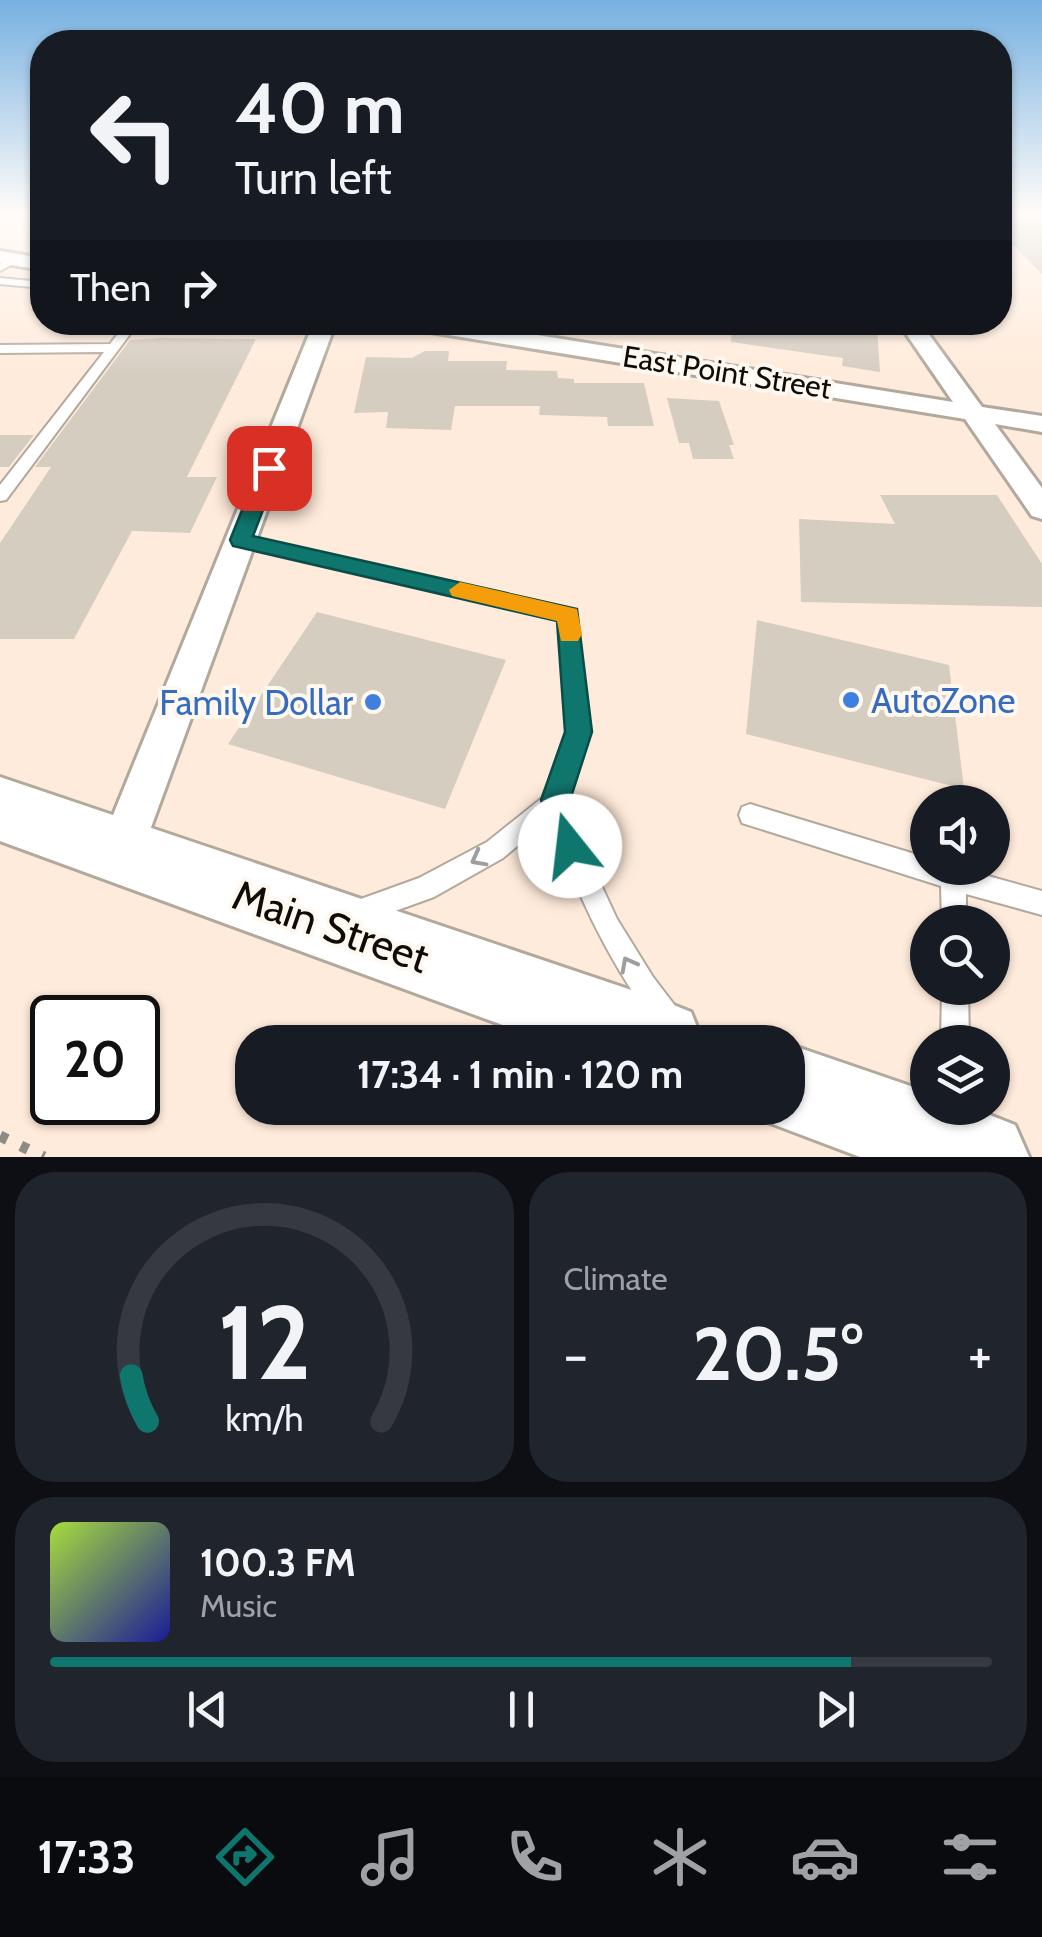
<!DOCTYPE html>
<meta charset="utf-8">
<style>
:root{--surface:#171b24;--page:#20242c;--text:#f1f3f6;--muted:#9ea1a6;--line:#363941;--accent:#0f766e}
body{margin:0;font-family:Cabin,sans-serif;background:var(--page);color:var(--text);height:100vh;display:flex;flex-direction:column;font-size:38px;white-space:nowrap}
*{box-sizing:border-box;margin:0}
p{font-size:32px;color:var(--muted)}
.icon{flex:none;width:55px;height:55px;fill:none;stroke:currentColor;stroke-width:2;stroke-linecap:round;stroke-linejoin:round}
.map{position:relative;height:1157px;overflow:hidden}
.side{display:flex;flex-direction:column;gap:15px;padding:15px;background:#0d0f14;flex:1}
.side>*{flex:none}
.guide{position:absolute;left:30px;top:30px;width:982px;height:305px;border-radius:40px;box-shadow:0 2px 8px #0004;background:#171b24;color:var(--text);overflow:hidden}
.tools{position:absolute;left:910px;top:785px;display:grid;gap:20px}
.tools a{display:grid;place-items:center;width:100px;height:100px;border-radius:50%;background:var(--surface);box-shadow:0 2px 8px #0004;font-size:50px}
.speed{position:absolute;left:30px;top:995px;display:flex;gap:20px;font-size:50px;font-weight:700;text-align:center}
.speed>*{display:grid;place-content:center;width:130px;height:130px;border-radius:50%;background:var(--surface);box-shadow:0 2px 8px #0004;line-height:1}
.speed .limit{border:5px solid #111;border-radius:15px;background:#fff;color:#111}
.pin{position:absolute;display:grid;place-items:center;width:85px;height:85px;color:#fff;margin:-42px;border-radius:20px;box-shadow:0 5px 15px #0006}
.me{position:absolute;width:110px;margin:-55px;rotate:344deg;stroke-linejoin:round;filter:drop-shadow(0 0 8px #0008)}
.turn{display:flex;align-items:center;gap:35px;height:210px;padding:0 40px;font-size:45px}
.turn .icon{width:130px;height:130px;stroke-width:2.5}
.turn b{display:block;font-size:70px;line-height:85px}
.then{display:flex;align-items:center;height:95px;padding:0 40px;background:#0003;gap:20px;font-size:38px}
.big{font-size:75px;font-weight:700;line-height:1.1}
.side .widget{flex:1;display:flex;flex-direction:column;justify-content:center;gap:15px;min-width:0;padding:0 35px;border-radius:40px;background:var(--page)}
.side .dial{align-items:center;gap:0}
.dial svg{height:260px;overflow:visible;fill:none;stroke:var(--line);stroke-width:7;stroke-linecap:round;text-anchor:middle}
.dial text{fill:var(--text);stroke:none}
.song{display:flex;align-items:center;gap:30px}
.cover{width:120px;height:120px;border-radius:15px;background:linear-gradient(135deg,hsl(80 70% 55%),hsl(240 70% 35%))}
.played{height:10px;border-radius:5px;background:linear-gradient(90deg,var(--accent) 85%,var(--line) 85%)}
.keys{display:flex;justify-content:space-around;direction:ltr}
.heat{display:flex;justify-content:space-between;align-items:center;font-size:55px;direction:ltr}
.side .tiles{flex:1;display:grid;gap:15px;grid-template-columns:1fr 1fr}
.widget:last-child{grid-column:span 2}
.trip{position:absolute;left:235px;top:1025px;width:570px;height:100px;border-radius:40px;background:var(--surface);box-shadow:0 2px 8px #0004;font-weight:700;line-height:100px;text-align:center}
.menu{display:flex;height:160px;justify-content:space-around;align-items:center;background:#090b0e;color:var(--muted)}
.menu .icon{width:70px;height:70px}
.menu .active{color:var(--accent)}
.menu b{font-size:45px;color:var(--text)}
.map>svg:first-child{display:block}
.commercial{fill:#ffebdb;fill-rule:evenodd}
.building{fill:#d6cdc1}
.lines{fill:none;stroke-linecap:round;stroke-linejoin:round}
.lane-casing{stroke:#b2a99d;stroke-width:4}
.street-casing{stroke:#b2a99d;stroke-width:6}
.primary-casing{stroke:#b2a99d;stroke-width:6}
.lane{fill:#fff;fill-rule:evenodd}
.street{fill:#fff;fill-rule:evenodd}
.primary{fill:#fff;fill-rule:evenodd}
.rail{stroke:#8e8a84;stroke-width:11;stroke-dasharray:8 15;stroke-linecap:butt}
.oneway{stroke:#9f9e9c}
.route{fill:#0f766e;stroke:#0a4d48;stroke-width:2.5}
.slow{fill:#f59e0b}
.shop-dot{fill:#3f7fe0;stroke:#fef8f1;stroke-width:4}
.labels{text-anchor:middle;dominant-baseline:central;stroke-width:8;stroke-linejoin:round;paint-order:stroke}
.far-street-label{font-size:30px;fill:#0f0c08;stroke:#fef8f1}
.shop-label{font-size:35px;fill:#366cbe;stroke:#fef8f1;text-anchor:start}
.near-street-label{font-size:42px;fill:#0f0c08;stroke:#fef8f1}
</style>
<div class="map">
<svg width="1042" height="1157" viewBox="0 0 1042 1157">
<rect width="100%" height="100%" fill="#fef8f1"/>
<path class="commercial" d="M 0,212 L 42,212 L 42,322 L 1000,322 L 1000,212 L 1042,212 L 1042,1157 L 0,1157 ZM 928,802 L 992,802 L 992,868 L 928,868 ZM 928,922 L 992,922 L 992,988 L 928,988 ZM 52,1018 L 138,1018 L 138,1102 L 52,1102 ZM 252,1042 L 788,1042 L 788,1108 L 252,1108 ZM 928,1042 L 992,1042 L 992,1108 L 928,1108 Z"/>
<path class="building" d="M 1000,212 L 1042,213 L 1042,274 L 1000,231 Z
M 732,322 L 844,322 L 877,327 L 880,372 L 842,366 L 843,358 L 731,342 Z
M 161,338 L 256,339 L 187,477 L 217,477 L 190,533 L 132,531 L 74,639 L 0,639 L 0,543 L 51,467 L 35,467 L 130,340 Z
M 425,351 L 449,351 L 448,361 L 507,361 L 506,370 L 557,371 L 558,378 L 574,379 L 574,383 L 644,383 L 654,426 L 608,426 L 607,417 L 539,415 L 540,406 L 455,406 L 451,430 L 386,428 L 388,412 L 354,413 L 366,357 L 412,358 Z
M 667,398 L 719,401 L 734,445 L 729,445 L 734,459 L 693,459 L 689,443 L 679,443 Z
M 0,435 L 34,435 L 9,467 L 0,467 Z
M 880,495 L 997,495 L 1042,564 L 1042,607 L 801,602 L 799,519 L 895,524 Z
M 317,612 L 506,660 L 445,809 L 228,744 Z
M 757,620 L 949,665 L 964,789 L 746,734 Z"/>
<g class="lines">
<defs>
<path id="lane" d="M 11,258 L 20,260 L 0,271 L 0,264 Z
M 0,278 L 42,282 L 42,288 L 0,284 Z
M 127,322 L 139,322 L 6,500 L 0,501 L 0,485 L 104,352 L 0,353 L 0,345 L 110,344 Z
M 241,535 L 574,610 L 588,732 L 567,800 L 590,861 L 617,919 L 653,977 L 695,1032 L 699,1042 L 668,1042 C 616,975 577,899 551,818 L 503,858 L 434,897 L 356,925 L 347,922 L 344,913 L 347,904 L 419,878 L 487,842 L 547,794 L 568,732 L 559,620 L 235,545 L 233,541 L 235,537 Z
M 750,804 L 928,858 L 928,868 L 959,868 L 1042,891 L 1042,915 L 966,894 L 966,922 L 942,922 L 941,886 L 742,823 L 739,815 L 742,807 Z
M 942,988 L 968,988 L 969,1042 L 941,1042 Z"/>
<path id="street" d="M 0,251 L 42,258 L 42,270 L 0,263 Z
M 314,322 L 336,322 L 142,852 L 136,867 L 120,873 L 104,867 L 98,852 Z
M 401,322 L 456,322 L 953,402 L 898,322 L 920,322 L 982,407 L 1042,416 L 1042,432 L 995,424 L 1042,488 L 1042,519 L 1032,516 L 965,419 L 412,329 Z"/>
<path id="primary" d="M 0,777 L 661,1000 L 691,1012 L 703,1042 L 549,1042 L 0,841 Z
M 788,1044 L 928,1092 L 928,1108 L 972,1108 L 1015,1125 L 1029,1157 L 860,1157 L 757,1118 L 753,1108 L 788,1108 Z"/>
</defs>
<use href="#lane" class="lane-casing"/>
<use href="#street" class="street-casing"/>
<use href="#primary" class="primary-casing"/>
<use href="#lane" class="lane"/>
<use href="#street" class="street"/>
<use href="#primary" class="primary"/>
<path class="rail" d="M 0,1136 L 44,1157"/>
</g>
<defs><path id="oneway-chevron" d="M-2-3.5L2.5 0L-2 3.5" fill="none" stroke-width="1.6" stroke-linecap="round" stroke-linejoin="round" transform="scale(2.5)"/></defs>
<g class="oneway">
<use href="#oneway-chevron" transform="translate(478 859) rotate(152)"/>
<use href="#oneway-chevron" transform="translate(628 964) rotate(-118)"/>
</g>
<linearGradient id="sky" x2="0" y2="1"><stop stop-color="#77b1e1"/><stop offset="0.57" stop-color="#fffcf9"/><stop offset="1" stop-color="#fffcf9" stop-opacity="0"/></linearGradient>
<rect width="1042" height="374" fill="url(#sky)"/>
<path class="route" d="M 269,462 L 279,468 L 253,536 L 577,609 L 592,732 L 570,800 L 585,846 L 581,856 L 570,861 L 559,856 L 541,800 L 565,732 L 557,621 L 233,546 L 230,540 L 259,468 Z"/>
<path class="slow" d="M 460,582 L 577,609 L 582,634 L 578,641 L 561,641 L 557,621 L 452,596 L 449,590 Z"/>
<g class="shop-dot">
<circle cx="851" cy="700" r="10"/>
<circle cx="373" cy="702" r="10"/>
</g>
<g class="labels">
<g class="far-street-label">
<text transform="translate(727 372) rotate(9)">East Point Street</text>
</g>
<g class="shop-label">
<text x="871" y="700">AutoZone</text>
<text x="353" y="702" text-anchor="end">Family Dollar</text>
</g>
<g class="near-street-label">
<text transform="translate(331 926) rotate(19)">Main Street</text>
</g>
</g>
</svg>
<div class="tools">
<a><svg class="icon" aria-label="sound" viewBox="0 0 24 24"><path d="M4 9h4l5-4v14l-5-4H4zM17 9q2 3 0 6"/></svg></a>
<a><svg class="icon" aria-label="search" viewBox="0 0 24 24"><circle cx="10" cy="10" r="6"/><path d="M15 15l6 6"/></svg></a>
<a><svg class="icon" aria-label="layers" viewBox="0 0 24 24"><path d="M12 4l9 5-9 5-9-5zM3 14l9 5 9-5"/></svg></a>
</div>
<div class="speed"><div class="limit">20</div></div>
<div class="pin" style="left:269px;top:468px;background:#d93025"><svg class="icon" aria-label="arrive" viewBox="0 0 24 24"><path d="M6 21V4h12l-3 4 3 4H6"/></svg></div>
<svg class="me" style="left:570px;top:846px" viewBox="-20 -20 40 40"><circle r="19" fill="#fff"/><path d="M0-13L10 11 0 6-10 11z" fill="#0f766e"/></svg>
<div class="trip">17:34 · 1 min · 120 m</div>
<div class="guide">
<div class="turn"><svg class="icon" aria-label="left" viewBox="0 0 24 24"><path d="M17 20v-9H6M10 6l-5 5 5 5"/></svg><div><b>40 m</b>Turn left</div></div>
<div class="then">Then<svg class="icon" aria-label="right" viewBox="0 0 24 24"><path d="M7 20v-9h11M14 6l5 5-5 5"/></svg></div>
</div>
</div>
<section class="side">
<div class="tiles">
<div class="widget dial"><svg viewBox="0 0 100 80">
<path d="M14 69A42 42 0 1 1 86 69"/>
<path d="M14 69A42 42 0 0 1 9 55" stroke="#0f766e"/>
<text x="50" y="56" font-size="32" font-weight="700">12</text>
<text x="50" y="72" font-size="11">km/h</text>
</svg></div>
<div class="widget"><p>Climate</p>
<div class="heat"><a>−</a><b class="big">20.5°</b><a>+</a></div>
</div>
<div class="widget">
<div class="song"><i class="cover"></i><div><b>100.3 FM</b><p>Music</p></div></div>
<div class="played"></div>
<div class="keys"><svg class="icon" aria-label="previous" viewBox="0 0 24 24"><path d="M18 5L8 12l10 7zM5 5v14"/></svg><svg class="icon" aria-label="pause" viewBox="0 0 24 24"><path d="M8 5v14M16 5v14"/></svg><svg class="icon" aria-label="next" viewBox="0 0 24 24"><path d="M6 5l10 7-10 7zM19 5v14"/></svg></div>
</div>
</div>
</section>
<nav class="menu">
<b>17:33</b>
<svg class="icon active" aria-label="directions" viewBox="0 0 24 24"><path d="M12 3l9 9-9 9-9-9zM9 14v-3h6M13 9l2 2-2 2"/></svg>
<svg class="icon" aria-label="music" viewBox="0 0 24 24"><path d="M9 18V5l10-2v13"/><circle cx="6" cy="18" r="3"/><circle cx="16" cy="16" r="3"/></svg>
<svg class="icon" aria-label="phone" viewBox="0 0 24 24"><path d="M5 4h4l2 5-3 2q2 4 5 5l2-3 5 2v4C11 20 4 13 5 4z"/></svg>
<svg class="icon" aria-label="climate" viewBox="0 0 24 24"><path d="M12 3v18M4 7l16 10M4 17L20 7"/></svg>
<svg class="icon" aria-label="car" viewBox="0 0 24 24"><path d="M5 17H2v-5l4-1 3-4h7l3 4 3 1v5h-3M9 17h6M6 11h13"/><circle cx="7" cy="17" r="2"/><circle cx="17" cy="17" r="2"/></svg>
<svg class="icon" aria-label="filters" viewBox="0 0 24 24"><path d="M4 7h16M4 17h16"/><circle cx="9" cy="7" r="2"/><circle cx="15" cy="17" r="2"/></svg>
</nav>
